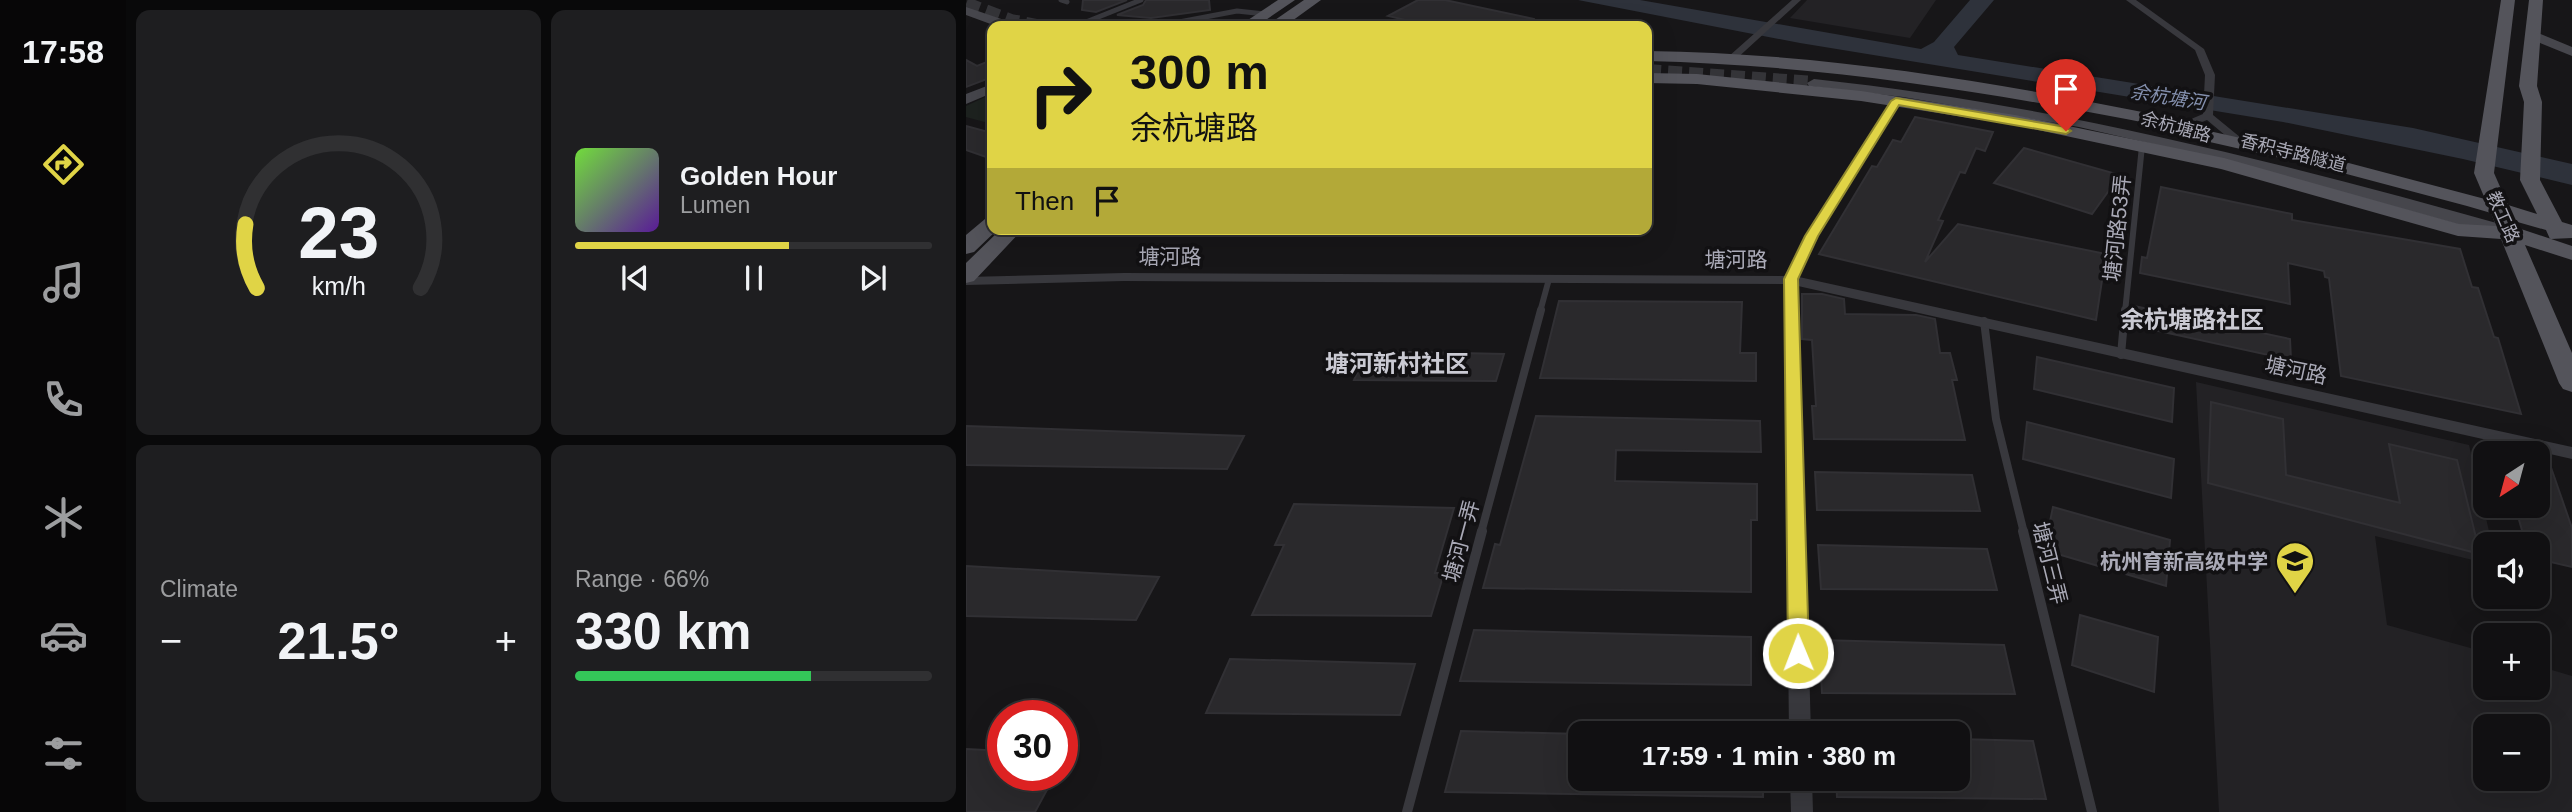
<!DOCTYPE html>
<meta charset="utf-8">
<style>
:root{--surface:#111012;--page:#1e1e20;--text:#f1f3f6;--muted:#9c9d9f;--line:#303032;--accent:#e0d446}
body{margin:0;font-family:Helvetica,"Noto Sans SC",sans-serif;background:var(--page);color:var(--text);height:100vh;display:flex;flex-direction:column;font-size:26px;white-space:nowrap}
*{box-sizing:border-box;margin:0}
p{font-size:23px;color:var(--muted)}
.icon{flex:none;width:38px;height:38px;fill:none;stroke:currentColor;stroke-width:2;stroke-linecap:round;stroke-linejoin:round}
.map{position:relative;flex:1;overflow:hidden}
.sheet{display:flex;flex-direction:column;gap:10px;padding:10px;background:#09090a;width:840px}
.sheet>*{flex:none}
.banner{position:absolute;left:21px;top:21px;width:665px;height:214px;border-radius:14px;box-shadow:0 7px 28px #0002,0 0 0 2px var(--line);background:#e0d446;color:#111;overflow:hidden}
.needle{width:46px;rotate:216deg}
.buttons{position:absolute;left:1507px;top:441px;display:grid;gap:14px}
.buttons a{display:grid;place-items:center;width:77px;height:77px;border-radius:14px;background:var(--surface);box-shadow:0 7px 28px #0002,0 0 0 2px var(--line);font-size:35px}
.speed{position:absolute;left:21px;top:700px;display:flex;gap:14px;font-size:35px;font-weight:700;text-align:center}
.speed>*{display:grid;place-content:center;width:91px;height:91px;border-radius:50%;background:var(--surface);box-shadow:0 7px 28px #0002,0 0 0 2px var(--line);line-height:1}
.speed .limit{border:10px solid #d22;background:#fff;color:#111}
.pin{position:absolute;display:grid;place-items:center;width:60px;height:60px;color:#fff;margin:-72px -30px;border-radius:50% 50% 50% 0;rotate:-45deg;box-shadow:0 0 7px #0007}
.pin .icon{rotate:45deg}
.me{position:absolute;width:77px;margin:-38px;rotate:359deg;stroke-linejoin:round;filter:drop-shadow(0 0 5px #0008)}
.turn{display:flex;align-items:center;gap:24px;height:147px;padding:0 28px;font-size:32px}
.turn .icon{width:91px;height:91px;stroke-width:2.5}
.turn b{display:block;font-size:49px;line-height:60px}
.then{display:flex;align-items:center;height:66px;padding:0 28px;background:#0003;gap:14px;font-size:26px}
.big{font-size:52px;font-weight:700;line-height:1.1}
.sheet .tile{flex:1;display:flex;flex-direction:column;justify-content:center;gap:10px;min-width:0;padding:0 24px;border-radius:14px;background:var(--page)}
.sheet .dial{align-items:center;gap:0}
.dial svg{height:182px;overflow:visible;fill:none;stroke:var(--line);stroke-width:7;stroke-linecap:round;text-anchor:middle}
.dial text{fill:var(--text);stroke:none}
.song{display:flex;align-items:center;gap:21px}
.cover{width:84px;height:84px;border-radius:10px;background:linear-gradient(135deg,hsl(100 70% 55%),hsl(270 70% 35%))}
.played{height:7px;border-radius:4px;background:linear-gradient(90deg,var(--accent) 60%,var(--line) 60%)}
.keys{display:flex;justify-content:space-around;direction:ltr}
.heat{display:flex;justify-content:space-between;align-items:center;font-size:38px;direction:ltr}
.charge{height:10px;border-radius:5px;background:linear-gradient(90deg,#34c759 66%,var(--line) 0)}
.sheet .tiles{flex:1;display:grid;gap:10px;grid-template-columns:repeat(2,1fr)}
.trip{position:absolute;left:602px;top:721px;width:402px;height:70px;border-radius:14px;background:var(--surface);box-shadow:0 7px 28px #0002,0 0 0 2px var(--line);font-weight:700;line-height:70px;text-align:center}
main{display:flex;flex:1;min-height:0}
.tab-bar{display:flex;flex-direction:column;width:126px;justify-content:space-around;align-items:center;background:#070607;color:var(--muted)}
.tab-bar .icon{width:49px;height:49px}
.tab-bar .on{color:var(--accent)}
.tab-bar b{font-size:32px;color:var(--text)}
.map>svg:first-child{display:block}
.built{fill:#232225;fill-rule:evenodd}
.green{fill:#1d221f}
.water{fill:#2e323b}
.building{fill:#2a292c;stroke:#313034;stroke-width:2}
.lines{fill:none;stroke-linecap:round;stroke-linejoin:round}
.secondary-tunnel{stroke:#343438;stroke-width:14;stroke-dasharray:14 7;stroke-linecap:butt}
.lane-far3{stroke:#38383d;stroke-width:5}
.lane-far2{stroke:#38383d;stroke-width:6}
.lane-far1{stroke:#38383d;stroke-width:8}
.lane{stroke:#38383d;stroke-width:10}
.street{fill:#38383d;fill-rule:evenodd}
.secondary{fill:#46464c;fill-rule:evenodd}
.primary{fill:#54545b;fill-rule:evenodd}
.route{fill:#e0d446;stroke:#928a2e;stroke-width:2}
.labels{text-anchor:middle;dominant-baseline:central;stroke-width:7;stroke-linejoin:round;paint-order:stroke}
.far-street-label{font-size:18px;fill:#aaaab7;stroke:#121113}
.far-water-label{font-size:19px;font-style:italic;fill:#8490ae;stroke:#121113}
.street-label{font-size:21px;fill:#aaaab7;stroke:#121113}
.poi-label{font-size:21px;font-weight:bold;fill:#aaaab7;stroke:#121113;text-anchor:end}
.quarter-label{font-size:24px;font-weight:bold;fill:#cacad3;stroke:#121113}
</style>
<main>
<nav class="tab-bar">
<b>17:58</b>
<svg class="icon on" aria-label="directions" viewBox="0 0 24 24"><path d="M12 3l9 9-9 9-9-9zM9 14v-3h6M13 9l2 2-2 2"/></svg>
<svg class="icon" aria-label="music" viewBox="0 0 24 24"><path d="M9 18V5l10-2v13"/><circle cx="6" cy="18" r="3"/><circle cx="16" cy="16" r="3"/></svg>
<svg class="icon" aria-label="phone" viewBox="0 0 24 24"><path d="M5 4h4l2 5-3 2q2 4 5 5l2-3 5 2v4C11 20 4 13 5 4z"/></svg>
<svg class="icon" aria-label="climate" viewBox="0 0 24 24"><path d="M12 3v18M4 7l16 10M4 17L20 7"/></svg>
<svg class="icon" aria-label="car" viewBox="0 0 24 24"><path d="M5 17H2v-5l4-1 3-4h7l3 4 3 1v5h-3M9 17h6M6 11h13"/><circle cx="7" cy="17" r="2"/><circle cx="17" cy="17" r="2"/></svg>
<svg class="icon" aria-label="filters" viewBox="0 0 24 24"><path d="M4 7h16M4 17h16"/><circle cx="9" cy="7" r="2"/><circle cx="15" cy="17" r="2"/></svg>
</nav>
<section class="sheet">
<div class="tiles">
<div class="tile dial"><svg viewBox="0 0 100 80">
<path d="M14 69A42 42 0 1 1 86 69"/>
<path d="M14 69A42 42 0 0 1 9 41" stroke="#e0d446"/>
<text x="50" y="56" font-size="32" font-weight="700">23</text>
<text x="50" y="72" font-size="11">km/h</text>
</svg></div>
<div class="tile">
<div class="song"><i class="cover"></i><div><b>Golden Hour</b><p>Lumen</p></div></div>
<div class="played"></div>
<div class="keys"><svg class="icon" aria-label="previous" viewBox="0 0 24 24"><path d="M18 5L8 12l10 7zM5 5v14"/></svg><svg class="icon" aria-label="pause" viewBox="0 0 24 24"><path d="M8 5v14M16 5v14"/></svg><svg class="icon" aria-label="next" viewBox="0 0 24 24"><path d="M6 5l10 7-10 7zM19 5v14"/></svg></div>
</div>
<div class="tile"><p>Climate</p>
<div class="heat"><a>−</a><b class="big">21.5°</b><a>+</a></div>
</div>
<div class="tile"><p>Range · 66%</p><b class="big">330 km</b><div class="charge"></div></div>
</div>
</section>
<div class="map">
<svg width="1606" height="812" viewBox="0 0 1606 812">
<rect width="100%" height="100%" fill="#171618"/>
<path class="built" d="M 841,0 L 970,0 L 944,38 L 824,18 Z
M 1230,382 L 1503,445 L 1526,544 L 1519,544 L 1519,563 L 1409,536 L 1421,625 L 1519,652 L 1519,688 L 1572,688 L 1572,666 L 1606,676 L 1606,812 L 1253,812 ZM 1519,726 L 1572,726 L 1572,779 L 1519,779 Z"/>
<path class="green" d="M 26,94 L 26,124 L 0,117 L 0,106 Z"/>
<path class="water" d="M 612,0 L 674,0 L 955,49 L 968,42 L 1004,0 L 1028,0 L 988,47 L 992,55 L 1447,128 L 1606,164 L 1606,185 L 1497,159 L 1317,122 L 834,43 Z"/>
<path class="building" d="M 117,0 L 161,0 L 130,12 L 116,10 Z
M 180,0 L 243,0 L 244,10 L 185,18 L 151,15 L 177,5 Z
M 452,0 L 479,0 L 568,19 L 567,26 L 506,26 L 475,20 L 465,26 L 422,16 Z
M 0,60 L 11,66 L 26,60 L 26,77 L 0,87 Z
M 949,117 L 1027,132 L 1019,151 L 1010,148 L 999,173 L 994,172 L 972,220 L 977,221 L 959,262 L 992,224 L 1140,254 L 1130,320 L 853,254 L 906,166 L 911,167 L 927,140 L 935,142 Z
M 0,126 L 26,133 L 26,159 L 0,150 Z
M 1058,148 L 1154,175 L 1126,214 L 1028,183 Z
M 1195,187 L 1326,214 L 1326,220 L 1494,249 L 1506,287 L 1512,288 L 1528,337 L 1532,338 L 1555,414 L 1375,376 L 1363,278 L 1359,277 L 1358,271 L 1322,263 L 1324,304 L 1174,273 L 1176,257 L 1181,258 Z
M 836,294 L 856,294 L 878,299 L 879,314 L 950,315 L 969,319 L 974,353 L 984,353 L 991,380 L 986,380 L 999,440 L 848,439 L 846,406 L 850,406 L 846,340 L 836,339 Z
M 593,301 L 776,302 L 774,353 L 790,353 L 790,381 L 574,378 Z
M 1168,306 L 1324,339 L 1325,360 L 1165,325 Z
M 401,351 L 538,354 L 530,381 L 388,380 Z
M 1071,357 L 1208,388 L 1206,422 L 1068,389 Z
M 1245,402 L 1317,419 L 1320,475 L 1434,503 L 1423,444 L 1491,460 L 1514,554 L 1242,483 Z
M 570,416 L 794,421 L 795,452 L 650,450 L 649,481 L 791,484 L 791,520 L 785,520 L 785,592 L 517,588 L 529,544 L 534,545 Z
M 1061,422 L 1208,459 L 1205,498 L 1057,459 Z
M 0,426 L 278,436 L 261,469 L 0,465 Z
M 1572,454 L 1581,456 L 1606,528 L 1606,567 L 1572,559 L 1572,544 L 1560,544 L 1549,506 L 1572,506 Z
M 849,472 L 1006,475 L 1014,511 L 851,510 Z
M 328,504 L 488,508 L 469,573 L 478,573 L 465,616 L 286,615 L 318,545 L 309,545 Z
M 1087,507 L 1204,540 L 1200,586 L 1078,550 Z
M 852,545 L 1021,549 L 1031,590 L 855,589 Z
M 0,566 L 193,577 L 170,620 L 0,616 Z
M 1114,615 L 1192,637 L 1188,692 L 1106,665 Z
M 508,630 L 785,637 L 785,685 L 494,681 Z
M 853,640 L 1038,645 L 1049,694 L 856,693 Z
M 264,659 L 449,664 L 434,715 L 240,713 Z
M 495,731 L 614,734 L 614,779 L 797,779 L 797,797 L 479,792 Z
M 992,739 L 1067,741 L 1080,799 L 871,797 L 870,779 L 992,779 Z
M 0,749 L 37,751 L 37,775 L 89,775 L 69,812 L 0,812 Z"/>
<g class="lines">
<path class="secondary-tunnel" d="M 0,4 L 45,21 L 71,26
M 681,71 L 848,83"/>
<path class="lane-far3" d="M 95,0 L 101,2
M 110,26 L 175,0
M 192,26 L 271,11 L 299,14"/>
<path class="lane-far2" d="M 574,312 L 583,279
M 1159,312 L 1176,146"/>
<path class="lane-far1" d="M 1018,321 L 1030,419 L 1058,533
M 1155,355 L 1159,310
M 515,533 L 575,310"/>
<path class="lane" d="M 1057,531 L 1126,812
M 441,812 L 516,531"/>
<path class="street" d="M 826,0 L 835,0 L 768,61 L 762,61 L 762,57 Z
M 1160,0 L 1170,0 L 1238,49 L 1249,75 L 1247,115 L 1280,142 L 1280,146 L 1272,146 L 1241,120 L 1214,131 L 1206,131 L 1206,127 L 1237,114 L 1239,75 L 1229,50 Z
M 930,98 L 935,101 L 851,236 L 833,277 L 1606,447 L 1606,459 L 832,286 L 845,733 L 823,733 L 818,284 L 158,281 L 0,285 L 0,277 L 158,273 L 820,276 L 839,236 L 925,101 Z
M 824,779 L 846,779 L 847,812 L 825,812 Z"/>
<path class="secondary" d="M 0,7 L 47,23 L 49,26 L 30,26 L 0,15 Z
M 1567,31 L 1606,47 L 1606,56 L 1562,38 L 1562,32 Z
M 848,79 C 1092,105 1316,163 1552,229 L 1554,233 L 1545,239 L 1282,166 L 1113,127 L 937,97 L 843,86 L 841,83 Z
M 26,84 L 26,93 L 0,104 L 0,94 Z"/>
<path class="primary" d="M 312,0 L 329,0 L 291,26 L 273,26 Z
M 338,0 L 355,0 L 319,26 L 304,26 L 306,22 Z
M 1535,0 L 1549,0 L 1528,173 L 1542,205 L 1571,214 L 1554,180 L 1558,102 L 1553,86 L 1563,0 L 1577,0 L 1571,86 L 1576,102 L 1574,180 L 1596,222 L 1606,225 L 1606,238 L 1584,239 L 1580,230 L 1548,221 L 1552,228 L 1606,246 L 1606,260 L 1559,245 L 1606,353 L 1606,392 L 1597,389 L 1593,383 L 1535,239 L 1492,236 L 1255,169 L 1049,125 L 895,101 L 731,84 L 681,83 L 681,73 L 731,74 L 895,91 L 1049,115 L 1258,158 L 1493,224 L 1530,226 L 1525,213 L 1501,206 L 1358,168 L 1204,133 L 1195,126 C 1025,92 855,65 681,61 L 681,51 C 857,53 1029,82 1201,117 L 1216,125 L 1360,157 L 1519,199 L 1508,173 Z
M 26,217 L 26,229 L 32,229 L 8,252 L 0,254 L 0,235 L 19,219 Z
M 35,229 L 57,229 L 8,281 L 0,283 L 0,263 Z"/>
</g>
<path class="route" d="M 930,98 L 1100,127 L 1105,131 L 1100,134 L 933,105 L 852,236 L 832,279 L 843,653 L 840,660 L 832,662 L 825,660 L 822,653 L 818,279 L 839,236 L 925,101 Z"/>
<defs>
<symbol id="school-pin" viewBox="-11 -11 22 30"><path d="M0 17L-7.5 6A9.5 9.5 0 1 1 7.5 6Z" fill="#e0d446" stroke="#121113"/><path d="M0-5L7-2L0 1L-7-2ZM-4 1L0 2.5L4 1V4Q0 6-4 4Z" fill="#111"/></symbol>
</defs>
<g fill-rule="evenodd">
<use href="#school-pin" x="1307" y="539" width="44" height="60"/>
</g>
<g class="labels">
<g class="far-street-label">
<text transform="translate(1210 127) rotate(15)">余杭塘路</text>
<text transform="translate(1327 153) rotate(14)">香积寺路隧道</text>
<text transform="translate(1537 217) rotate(66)">教工路</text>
</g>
<g class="far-water-label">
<text transform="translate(1202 97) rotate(9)">余杭塘河</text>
</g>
<g class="street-label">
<text transform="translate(1151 228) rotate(-84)">塘河路53弄</text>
<text x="204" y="256">塘河路</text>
<text x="770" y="259">塘河路</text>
<text transform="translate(1330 370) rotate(12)">塘河路</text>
<text transform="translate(495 541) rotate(-75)">塘河一弄</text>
<text transform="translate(1084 563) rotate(76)">塘河三弄</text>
</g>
<g class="poi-label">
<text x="1302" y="561">杭州育新高级中学</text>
</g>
<g class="quarter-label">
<text x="1226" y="319">余杭塘路社区</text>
<text x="431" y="363">塘河新村社区</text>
</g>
</g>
</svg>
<div class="buttons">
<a><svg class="needle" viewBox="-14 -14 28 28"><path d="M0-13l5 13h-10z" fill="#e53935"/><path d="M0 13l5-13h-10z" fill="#9c9d9f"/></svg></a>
<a><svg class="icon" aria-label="sound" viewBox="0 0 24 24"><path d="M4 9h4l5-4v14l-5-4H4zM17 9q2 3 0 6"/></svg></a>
<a>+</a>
<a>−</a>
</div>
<div class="speed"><div class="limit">30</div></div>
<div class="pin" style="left:1100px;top:131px;background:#d93025"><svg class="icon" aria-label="arrive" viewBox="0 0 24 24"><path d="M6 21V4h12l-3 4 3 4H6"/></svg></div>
<svg class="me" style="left:832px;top:653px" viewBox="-20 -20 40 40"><circle r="17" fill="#e0d446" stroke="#fff" stroke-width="3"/><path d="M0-11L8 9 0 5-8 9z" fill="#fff"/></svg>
<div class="trip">17:59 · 1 min · 380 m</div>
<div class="banner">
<div class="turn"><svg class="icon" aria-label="right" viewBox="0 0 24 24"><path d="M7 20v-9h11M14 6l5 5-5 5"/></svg><div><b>300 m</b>余杭塘路</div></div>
<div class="then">Then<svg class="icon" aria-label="arrive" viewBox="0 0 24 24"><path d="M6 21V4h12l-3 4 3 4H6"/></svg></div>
</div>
</div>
</main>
